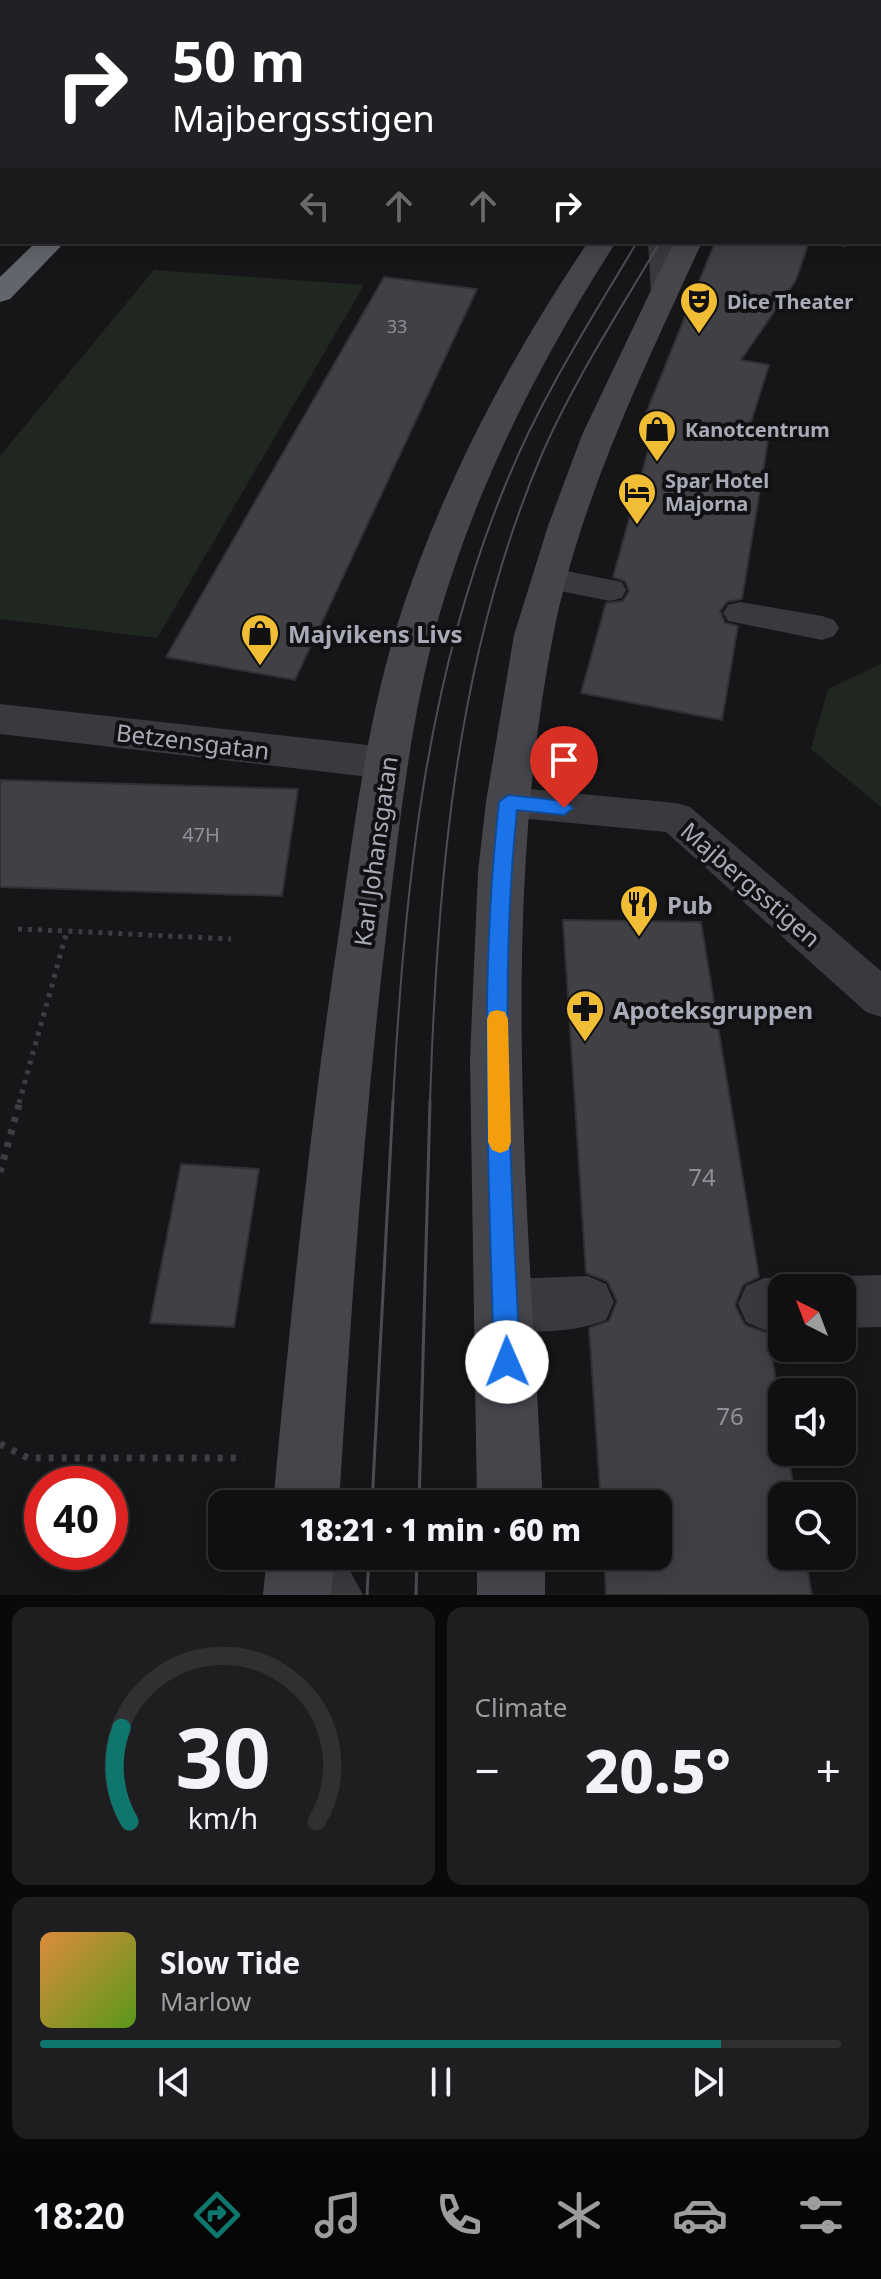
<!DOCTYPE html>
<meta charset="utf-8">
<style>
:root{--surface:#101012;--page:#1e1e20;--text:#f1f3f6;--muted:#9c9d9f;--line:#303032;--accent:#0f766e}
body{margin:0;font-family:"Noto Sans",sans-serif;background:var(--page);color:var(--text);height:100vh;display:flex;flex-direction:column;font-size:30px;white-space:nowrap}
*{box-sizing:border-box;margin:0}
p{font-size:26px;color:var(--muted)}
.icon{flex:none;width:44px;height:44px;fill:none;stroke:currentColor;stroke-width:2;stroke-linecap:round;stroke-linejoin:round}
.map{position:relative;height:1595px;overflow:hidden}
.side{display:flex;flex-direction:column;gap:12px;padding:12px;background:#09090a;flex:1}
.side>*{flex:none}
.banner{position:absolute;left:0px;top:0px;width:882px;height:244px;box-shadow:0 4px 20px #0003,0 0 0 2px var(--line);background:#202124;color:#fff;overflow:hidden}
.needle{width:52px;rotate:318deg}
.fabs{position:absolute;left:768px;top:1274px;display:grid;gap:16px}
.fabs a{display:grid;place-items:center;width:88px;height:88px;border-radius:16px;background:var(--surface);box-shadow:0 4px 20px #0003,0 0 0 2px var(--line);font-size:40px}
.speed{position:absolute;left:24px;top:1466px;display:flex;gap:16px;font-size:40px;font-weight:700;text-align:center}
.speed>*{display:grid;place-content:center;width:104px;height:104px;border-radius:50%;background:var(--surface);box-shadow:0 4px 20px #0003,0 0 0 2px var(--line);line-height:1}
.speed .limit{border:12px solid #d22;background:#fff;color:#111}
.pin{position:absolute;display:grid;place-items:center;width:68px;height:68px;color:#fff;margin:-82px -34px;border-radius:50% 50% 50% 0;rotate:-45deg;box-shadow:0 0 8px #0007}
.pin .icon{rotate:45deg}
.me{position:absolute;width:88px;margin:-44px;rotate:359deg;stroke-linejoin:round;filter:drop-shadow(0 0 6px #0008)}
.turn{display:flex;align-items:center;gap:28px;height:168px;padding:0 40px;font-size:36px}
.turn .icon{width:104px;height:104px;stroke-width:2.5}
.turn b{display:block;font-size:56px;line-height:68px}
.lanes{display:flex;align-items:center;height:76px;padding:0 40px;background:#0003;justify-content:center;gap:40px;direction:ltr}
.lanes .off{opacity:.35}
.big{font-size:60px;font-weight:800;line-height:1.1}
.side .tile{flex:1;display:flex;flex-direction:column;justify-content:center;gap:12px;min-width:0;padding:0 28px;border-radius:16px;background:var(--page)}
.side .dial{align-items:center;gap:0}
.dial svg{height:208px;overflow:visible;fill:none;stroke:var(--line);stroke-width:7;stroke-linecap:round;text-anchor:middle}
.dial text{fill:var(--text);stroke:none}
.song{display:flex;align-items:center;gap:24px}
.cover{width:96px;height:96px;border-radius:12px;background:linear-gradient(135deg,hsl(30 70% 55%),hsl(90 70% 35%))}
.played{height:8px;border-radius:4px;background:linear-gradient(90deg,var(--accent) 85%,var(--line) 85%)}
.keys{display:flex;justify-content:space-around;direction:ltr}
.heat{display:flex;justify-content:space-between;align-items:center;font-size:44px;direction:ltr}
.side .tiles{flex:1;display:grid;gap:12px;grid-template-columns:1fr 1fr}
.tile:last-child{grid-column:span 2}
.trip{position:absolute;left:208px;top:1490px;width:464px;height:80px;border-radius:16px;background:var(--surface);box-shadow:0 4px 20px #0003,0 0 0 2px var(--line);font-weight:800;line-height:80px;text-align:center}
.tab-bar{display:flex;height:128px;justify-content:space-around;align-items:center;background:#060607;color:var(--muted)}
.tab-bar .icon{width:56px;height:56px}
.tab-bar .on{color:var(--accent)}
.tab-bar b{font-size:36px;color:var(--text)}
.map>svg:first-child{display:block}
.green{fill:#202721}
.building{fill:#404045;stroke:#303034;stroke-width:2}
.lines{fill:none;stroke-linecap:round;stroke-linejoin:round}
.path-far2{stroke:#3d3e43;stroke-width:3;stroke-dasharray:2 3;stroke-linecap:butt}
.path-far1{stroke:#3d3e43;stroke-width:5;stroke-dasharray:4 6;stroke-linecap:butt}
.path{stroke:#3d3e43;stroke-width:7;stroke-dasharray:5 8;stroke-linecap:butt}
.lane{fill:#39393e;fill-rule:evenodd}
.street{fill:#39393e;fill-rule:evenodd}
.secondary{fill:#45464c;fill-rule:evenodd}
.highway{fill:#63656d;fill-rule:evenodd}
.tram-far1{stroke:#4c4d53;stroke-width:2}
.tram{stroke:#4c4d53;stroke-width:3}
.route{fill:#1a73e8;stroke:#114b97;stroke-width:2}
.slow{fill:#f59e0b}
.labels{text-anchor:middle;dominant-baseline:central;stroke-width:8;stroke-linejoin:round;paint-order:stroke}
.far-number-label{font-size:18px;fill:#8e909a}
.far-poi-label{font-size:20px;font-weight:bold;fill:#a8abb7;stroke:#111113;text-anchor:start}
.number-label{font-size:20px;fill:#8e909a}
.poi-label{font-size:24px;font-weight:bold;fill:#a8abb7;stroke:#111113;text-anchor:start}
.street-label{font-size:24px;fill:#a8abb7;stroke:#111113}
.near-number-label{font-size:24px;fill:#8e909a}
</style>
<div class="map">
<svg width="881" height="1595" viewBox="0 0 881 1595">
<rect width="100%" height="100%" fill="#161618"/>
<path class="green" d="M 154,270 L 364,285 L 157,638 L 0,619 L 0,456 Z
M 881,664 L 881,807 L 811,749 L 828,689 Z"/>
<path class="building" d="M 715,242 L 809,242 L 796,280 L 741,360 L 769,365 L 748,432 L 769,435 L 742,599 L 727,602 L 720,611 L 725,623 L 738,626 L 722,720 L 581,693 L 606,603 L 623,601 L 629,591 L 625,581 L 613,577 L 657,418 L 645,416 Z
M 384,277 L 477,289 L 295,680 L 166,657 Z
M 0,780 L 298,789 L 282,896 L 0,887 Z
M 563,920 L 701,922 L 759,1277 L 743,1285 L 735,1305 L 745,1325 L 768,1333 L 782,1416 L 782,1452 L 788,1452 L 795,1496 L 782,1496 L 782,1556 L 805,1556 L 812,1595 L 606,1595 L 604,1556 L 658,1556 L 658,1504 L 601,1504 L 589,1328 L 609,1321 L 617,1301 L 607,1281 L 586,1273 Z
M 181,1164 L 259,1169 L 234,1327 L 150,1323 Z"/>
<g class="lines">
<path class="path-far2" d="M 240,2 L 244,0
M 844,247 L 845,242"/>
<path class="path-far1" d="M 18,929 L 67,931
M 19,1103 L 67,931 L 231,939"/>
<path class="path" d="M 0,1172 L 20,1101
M 0,1444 L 28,1458 L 244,1458"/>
<path class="lane" d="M 757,0 L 775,0 L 756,2 Z
M 648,242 L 672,242 L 675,293 L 672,298 L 654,298 L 651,293 Z
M 551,568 L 622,582 L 626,590 L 622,598 L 610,601 L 540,587 L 535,579 L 540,571 Z
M 740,602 L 822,616 L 834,620 L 839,628 L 834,636 L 822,640 L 728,621 L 723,613 L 728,605 Z
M 508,787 L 676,803 L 690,807 L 881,971 L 881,1017 L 866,1012 L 666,832 L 508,817 L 495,813 L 489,802 L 495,791 Z
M 881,1275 L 881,1327 L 842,1328 L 842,1288 L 822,1288 L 824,1284 L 842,1276 Z
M 588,1276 L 606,1284 L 614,1302 L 606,1320 C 576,1333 518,1336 488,1323 L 480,1305 L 488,1287 L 506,1279 Z
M 764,1278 L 782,1278 L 801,1288 L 782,1288 L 782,1330 L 764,1330 L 746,1322 L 738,1304 L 746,1286 Z
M 279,1556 L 342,1556 L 363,1595 L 300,1595 Z"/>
<path class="street" d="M 880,148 L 881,148 L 881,162 L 880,162 Z
M 0,704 L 386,747 L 401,751 L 407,763 L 401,775 L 386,779 L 0,734 Z"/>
<path class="secondary" d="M 740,0 L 760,0 L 739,2 Z
M 787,0 L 807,0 L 786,2 Z
M 588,242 L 616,242 C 541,359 478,482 439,616 C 410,718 400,822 387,927 C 364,1119 351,1311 339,1504 L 273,1504 C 291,1310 311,1117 340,925 C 355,820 368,715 401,613 C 445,480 510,358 588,242 Z
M 674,242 L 702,242 C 644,369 580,498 553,636 C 498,921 529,1216 543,1504 L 477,1504 L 470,1060 L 478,872 L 486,802 L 514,635 L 548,526 L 582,435 Z
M 267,1556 L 335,1556 L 331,1595 L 263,1595 Z
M 477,1556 L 545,1556 L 545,1595 L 477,1595 Z"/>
<path class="highway" d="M 316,0 L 338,0 L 315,2 Z
M 363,0 L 386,0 L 362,2 Z
M 0,226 L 2,242 L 8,242 L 0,244 Z
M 36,242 L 65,242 L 10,299 L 0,302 L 0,277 Z"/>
<path class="tram-far1" d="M 393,1103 C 404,892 425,678 507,481 C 541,397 591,320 637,242
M 430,1103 C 437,884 455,657 542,454 C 574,380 619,312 660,242"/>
<path class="tram" d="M 372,1504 L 393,1101
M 419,1504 L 430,1101
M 367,1595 L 369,1556
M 416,1595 L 417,1556"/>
</g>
<path class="route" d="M 508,795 L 564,801 L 573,808 L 564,815 L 517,810 C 498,993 512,1179 520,1362 L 516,1371 L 507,1375 L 498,1371 L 494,1362 C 489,1176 478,988 499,802 Z"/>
<path class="slow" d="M 497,1010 L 505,1012 L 508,1019 L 511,1142 L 508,1150 L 500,1153 L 492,1150 L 488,1142 L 487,1019 L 490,1012 Z"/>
<defs>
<symbol id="theatre-pin" viewBox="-11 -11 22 30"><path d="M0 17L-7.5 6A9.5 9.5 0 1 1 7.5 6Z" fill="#f0bd35" stroke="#111113"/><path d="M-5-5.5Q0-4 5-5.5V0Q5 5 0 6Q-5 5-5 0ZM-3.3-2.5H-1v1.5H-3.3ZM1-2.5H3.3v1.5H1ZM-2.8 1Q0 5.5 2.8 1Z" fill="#111"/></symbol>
<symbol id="shop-pin" viewBox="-11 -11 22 30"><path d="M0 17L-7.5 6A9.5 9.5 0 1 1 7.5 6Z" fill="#f0bd35" stroke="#111113"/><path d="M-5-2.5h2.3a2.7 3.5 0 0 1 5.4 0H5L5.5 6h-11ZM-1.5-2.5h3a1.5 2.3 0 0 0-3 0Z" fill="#111"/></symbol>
<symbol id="hotel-pin" viewBox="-11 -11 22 30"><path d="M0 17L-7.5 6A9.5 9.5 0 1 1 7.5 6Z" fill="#f0bd35" stroke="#111113"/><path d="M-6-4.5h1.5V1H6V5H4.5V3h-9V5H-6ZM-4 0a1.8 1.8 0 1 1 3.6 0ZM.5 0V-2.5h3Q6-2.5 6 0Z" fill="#111"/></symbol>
<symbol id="restaurant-pin" viewBox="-11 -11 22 30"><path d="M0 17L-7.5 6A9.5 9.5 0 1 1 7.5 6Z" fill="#f0bd35" stroke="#111113"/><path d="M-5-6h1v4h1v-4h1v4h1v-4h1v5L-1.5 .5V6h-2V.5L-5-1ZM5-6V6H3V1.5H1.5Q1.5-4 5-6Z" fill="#111"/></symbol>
<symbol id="pharmacy-pin" viewBox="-11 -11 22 30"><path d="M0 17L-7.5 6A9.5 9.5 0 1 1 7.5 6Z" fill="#f0bd35" stroke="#111113"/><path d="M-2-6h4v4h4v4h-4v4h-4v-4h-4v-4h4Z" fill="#111"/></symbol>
</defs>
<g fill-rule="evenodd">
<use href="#theatre-pin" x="677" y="279" width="44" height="60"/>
<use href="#shop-pin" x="635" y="407" width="44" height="60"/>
<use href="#hotel-pin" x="615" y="470" width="44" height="60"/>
<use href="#shop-pin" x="238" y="611" width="44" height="60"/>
<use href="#restaurant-pin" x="617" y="882" width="44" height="60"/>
<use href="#pharmacy-pin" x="563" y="987" width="44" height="60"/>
</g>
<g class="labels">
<g class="far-number-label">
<text x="397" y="326">33</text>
</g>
<g class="far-poi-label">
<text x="727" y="301">Dice Theater</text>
<text x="685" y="429">Kanotcentrum</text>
<text x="665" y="480">Spar Hotel<tspan x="665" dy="23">Majorna</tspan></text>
</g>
<g class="number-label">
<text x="201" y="834">47H</text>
</g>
<g class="poi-label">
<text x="288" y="633">Majvikens Livs</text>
<text x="667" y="904">Pub</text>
<text x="613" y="1009">Apoteksgruppen</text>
</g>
<g class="street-label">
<text transform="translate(193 741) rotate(7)">Betzensgatan</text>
<text transform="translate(375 851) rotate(-82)">Karl Johansgatan</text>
<text transform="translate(751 884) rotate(41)">Majbergsstigen</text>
</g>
<g class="near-number-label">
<text x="702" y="1176">74</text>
<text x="730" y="1415">76</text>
</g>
</g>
</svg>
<div class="fabs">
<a><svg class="needle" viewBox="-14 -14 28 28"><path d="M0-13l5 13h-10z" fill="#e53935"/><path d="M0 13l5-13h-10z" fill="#9c9d9f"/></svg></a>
<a><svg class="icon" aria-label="sound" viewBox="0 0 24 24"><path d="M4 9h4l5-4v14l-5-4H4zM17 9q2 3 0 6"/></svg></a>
<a><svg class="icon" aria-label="search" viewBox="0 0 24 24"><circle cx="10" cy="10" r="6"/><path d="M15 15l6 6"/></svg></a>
</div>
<div class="speed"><div class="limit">40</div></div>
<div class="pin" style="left:564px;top:808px;background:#d93025"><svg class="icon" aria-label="arrive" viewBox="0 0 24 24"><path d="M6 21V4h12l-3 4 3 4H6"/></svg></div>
<svg class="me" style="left:507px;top:1362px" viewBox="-20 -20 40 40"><circle r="19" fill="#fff"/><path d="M0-13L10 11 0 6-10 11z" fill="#1a73e8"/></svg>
<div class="trip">18:21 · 1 min · 60 m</div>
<div class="banner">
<div class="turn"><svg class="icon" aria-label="right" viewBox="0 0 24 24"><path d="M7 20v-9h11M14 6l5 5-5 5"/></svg><div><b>50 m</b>Majbergsstigen</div></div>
<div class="lanes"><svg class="icon off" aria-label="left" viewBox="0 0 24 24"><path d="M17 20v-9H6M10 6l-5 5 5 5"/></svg><svg class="icon off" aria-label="ahead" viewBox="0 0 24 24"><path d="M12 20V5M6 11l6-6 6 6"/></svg><svg class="icon off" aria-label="ahead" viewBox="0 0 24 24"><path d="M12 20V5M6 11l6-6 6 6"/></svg><svg class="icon" aria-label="right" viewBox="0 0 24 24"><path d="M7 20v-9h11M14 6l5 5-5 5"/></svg></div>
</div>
</div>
<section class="side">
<div class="tiles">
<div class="tile dial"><svg viewBox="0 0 100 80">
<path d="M14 69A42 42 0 1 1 86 69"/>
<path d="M14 69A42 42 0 0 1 11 33" stroke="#0f766e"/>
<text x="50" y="56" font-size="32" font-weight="700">30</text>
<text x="50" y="72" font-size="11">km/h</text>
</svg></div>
<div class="tile"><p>Climate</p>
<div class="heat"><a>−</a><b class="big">20.5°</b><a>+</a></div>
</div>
<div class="tile">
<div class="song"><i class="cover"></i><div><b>Slow Tide</b><p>Marlow</p></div></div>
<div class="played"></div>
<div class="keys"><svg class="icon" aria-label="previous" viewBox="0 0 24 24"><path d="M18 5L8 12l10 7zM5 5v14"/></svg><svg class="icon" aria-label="pause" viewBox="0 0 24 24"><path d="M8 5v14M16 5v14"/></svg><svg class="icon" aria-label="next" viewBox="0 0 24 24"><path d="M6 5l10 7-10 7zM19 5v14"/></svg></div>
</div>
</div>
</section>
<nav class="tab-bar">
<b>18:20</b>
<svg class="icon on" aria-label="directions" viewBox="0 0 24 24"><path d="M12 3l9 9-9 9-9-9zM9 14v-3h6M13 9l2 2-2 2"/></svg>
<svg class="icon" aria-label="music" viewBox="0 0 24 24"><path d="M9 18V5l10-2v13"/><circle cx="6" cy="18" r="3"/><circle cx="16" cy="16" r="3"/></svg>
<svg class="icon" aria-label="phone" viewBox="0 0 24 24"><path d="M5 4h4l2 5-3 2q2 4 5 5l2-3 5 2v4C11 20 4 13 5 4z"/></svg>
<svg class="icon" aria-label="climate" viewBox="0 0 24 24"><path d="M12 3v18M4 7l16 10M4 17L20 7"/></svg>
<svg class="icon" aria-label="car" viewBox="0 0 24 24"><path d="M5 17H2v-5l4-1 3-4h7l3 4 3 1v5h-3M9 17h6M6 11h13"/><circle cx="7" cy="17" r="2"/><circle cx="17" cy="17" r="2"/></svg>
<svg class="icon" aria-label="filters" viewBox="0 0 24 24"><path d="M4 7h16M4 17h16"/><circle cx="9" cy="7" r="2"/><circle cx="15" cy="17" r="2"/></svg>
</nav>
